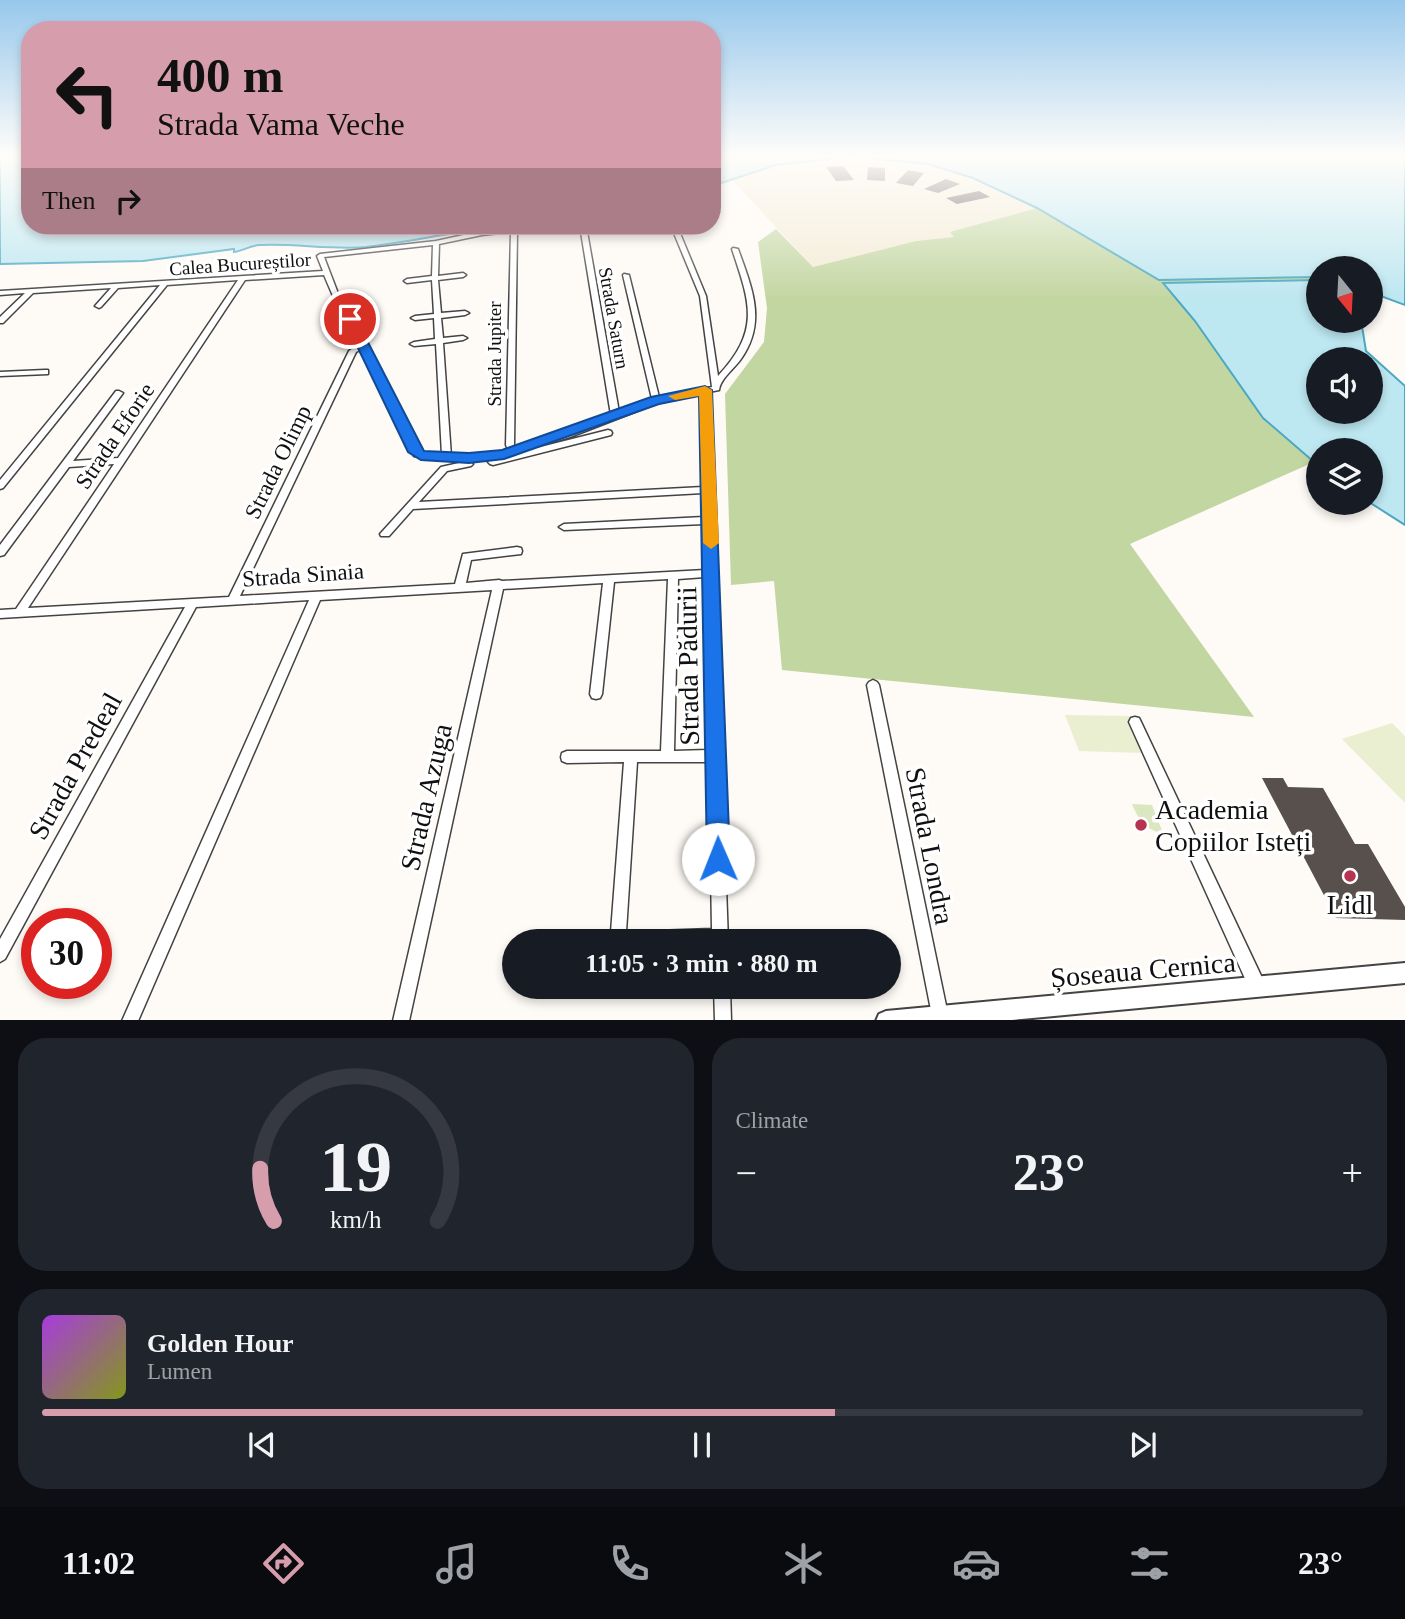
<!DOCTYPE html>
<meta charset="utf-8">
<style>
:root{--surface:#171b24;--page:#20242c;--text:#f1f3f6;--muted:#9ea1a6;--line:#363941;--accent:#d69dac}
body{margin:0;font-family:Georgia,serif;background:var(--page);color:var(--text);height:100vh;display:flex;flex-direction:column;font-size:26px;white-space:nowrap}
*{box-sizing:border-box;margin:0}
p{font-size:23px;color:var(--muted)}
.icon{flex:none;width:38px;height:38px;fill:none;stroke:currentColor;stroke-width:2;stroke-linecap:round;stroke-linejoin:round}
.map{position:relative;height:1020px;overflow:hidden}
.drawer{display:flex;flex-direction:column;gap:18px;padding:18px;background:#0d0f14;flex:1}
.drawer>*{flex:none}
.hud{position:absolute;left:21px;top:21px;width:700px;height:214px;border-radius:28px;box-shadow:0 4px 10px #0003;background:#d69dac;color:#111;overflow:hidden}
.needle{width:46px;rotate:162deg}
.controls{position:absolute;left:1306px;top:256px;display:grid;gap:14px}
.controls a{display:grid;place-items:center;width:77px;height:77px;border-radius:50%;background:var(--surface);box-shadow:0 4px 10px #0003;font-size:35px}
.speed{position:absolute;left:21px;top:908px;display:flex;gap:14px;font-size:35px;font-weight:700;text-align:center}
.speed>*{display:grid;place-content:center;width:91px;height:91px;border-radius:50%;background:var(--surface);box-shadow:0 4px 10px #0003;line-height:1}
.speed .limit{border:10px solid #d22;background:#fff;color:#111}
.pin{position:absolute;display:grid;place-items:center;width:60px;height:60px;color:#fff;margin:-30px;border:4px solid #fff;border-radius:50%;box-shadow:0 2px 7px #0007}
.me{position:absolute;width:77px;margin:-38px;rotate:359deg;stroke-linejoin:round;filter:drop-shadow(0 0 5px #0008)}
.turn{display:flex;align-items:center;gap:24px;height:147px;padding:0 21px;font-size:32px}
.turn .icon{width:91px;height:91px;stroke-width:2.5}
.turn b{display:block;font-size:49px;line-height:60px}
.then{display:flex;align-items:center;height:66px;padding:0 21px;background:#0003;gap:14px;font-size:26px}
.big{font-size:52px;font-weight:700;line-height:1.1}
.drawer .card{flex:1;display:flex;flex-direction:column;justify-content:center;gap:10px;min-width:0;padding:0 24px;border-radius:28px;background:var(--page)}
.drawer .dial{align-items:center;gap:0}
.dial svg{height:182px;overflow:visible;fill:none;stroke:var(--line);stroke-width:7;stroke-linecap:round;text-anchor:middle}
.dial text{fill:var(--text);stroke:none}
.song{display:flex;align-items:center;gap:21px}
.cover{width:84px;height:84px;border-radius:10px;background:linear-gradient(135deg,hsl(280 70% 55%),hsl(70 70% 35%))}
.played{height:7px;border-radius:4px;background:linear-gradient(90deg,var(--accent) 60%,var(--line) 60%)}
.keys{display:flex;justify-content:space-around;direction:ltr}
.heat{display:flex;justify-content:space-between;align-items:center;font-size:38px;direction:ltr}
.drawer .tiles{flex:1;display:grid;gap:18px;grid-template-columns:1fr 1fr}
.card:last-child{grid-column:span 2}
.trip{position:absolute;left:502px;top:929px;width:399px;height:70px;border-radius:35px;background:var(--surface);box-shadow:0 4px 10px #0003;font-weight:700;line-height:70px;text-align:center}
.tabs{display:flex;height:112px;justify-content:space-around;align-items:center;background:#090b0e;color:var(--muted)}
.tabs .icon{width:49px;height:49px}
.tabs .active{color:var(--accent)}
.tabs b{font-size:32px;color:var(--text)}
.map>svg:first-child{display:block}
.farmland{fill:#f3ebd6}
.green{fill:#dbe7c0}
.forest{fill:#c2d6a1}
.pitch{fill:#eaefd1}
.water{fill:#bde7f1;stroke:#4ba8c2;stroke-width:2;fill-rule:evenodd}
.building{fill:#58504d}
.lines{fill:none;stroke-linecap:round;stroke-linejoin:round}
.minor-casing{stroke:#434343;stroke-width:3}
.tertiary-casing{stroke:#434343;stroke-width:4}
.minor{fill:#fff;fill-rule:evenodd}
.tertiary{fill:#fff;fill-rule:evenodd}
.route{fill:#1a73e8;stroke:#114b97;stroke-width:2}
.slow{fill:#f59e0b}
.poi-dot{fill:#b53451;stroke:#fff;stroke-width:2.5}
.labels{text-anchor:middle;dominant-baseline:central;stroke-width:7;stroke-linejoin:round;paint-order:stroke}
.far-street-label{font-size:19px;fill:#101010;stroke:#fff}
.street-label{font-size:23px;fill:#101010;stroke:#fff}
.near-street-label{font-size:28px;fill:#101010;stroke:#fff}
.near-poi-label{font-size:28px;fill:#101010;stroke:#fff;text-anchor:start}
</style>
<div class="map">
<svg width="1405" height="1021" viewBox="0 0 1405 1021">
<rect width="100%" height="100%" fill="#fefaf5"/>
<path class="farmland" d="M 847,157 L 939,167 L 973,178 L 1037,208 L 951,232 L 955,237 L 916,241 L 813,267 L 732,180 L 792,162 Z"/>
<path class="green" d="M 1132,804 L 1152,805 L 1163,833 C 1148,832 1137,818 1132,804 Z"/>
<path class="forest" d="M 1037,208 L 1159,280 L 1314,277 L 1316,280 L 1163,283 L 1195,321 L 1263,418 L 1314,462 L 1130,544 L 1254,717 L 782,670 L 774,581 L 731,585 L 725,394 L 764,342 L 767,308 L 758,242 L 776,229 L 813,267 L 916,241 L 954,237 L 950,232 Z"/>
<path class="pitch" d="M 1065,715 L 1129,716 L 1143,753 L 1079,751 Z
M 1392,723 L 1405,736 L 1405,803 L 1342,739 Z"/>
<path class="water" d="M 0,157 L 30,157 L 30,226 L 520,226 C 468,228 418,241 366,247 C 330,250 294,243 259,245 C 249,246 243,251 234,252 L 234,249 L 143,261 L 0,264 Z
M 712,157 L 847,157 L 776,165 L 712,186 Z
M 857,157 L 1405,157 L 1405,305 L 1370,292 L 1370,268 L 1318,268 L 1318,275 L 1314,277 L 1159,280 L 1037,208 L 973,178 L 928,164 Z
M 1316,280 L 1318,320 L 1361,320 L 1366,351 L 1405,386 L 1405,525 L 1369,502 L 1370,450 L 1318,450 L 1318,466 L 1314,462 L 1263,418 L 1195,321 L 1163,283 ZM 1318,359 L 1370,359 L 1370,411 L 1318,411 Z"/>
<path class="building" d="M 843,166 L 854,180 L 836,181 L 826,167 Z
M 868,167 L 885,168 L 885,181 L 867,180 Z
M 908,170 L 924,173 L 913,186 L 896,183 Z
M 946,179 L 960,184 L 938,193 L 924,189 Z
M 979,191 L 990,197 L 957,204 L 946,198 Z
M 1262,778 L 1283,778 L 1288,787 L 1323,788 L 1355,844 L 1368,844 L 1405,907 L 1405,920 L 1336,918 Z"/>
<g class="lines">
<defs>
<path id="minor" d="M 548,226 L 570,226 L 567,228 L 517,232 L 514,445 L 516,448 L 564,433 L 611,415 L 580,226 L 586,226 L 619,412 L 652,399 L 623,275 L 624,274 L 629,275 L 659,397 L 712,387 L 700,296 L 671,226 L 677,226 L 706,296 L 718,376 C 761,330 750,303 732,249 L 733,248 L 738,249 C 752,288 767,322 741,359 C 734,369 720,379 719,390 L 709,392 L 712,488 L 715,490 L 712,492 L 713,517 L 716,520 L 713,523 L 715,570 L 717,573 L 715,576 L 728,942 L 536,942 L 538,937 L 543,934 L 611,932 L 624,762 L 567,763 L 562,761 L 561,757 L 562,753 L 567,751 L 661,751 L 668,579 L 614,582 L 602,694 L 600,698 L 596,699 L 592,698 L 590,694 L 603,583 L 503,589 L 409,1021 L 393,1021 L 492,590 L 320,600 L 138,1021 L 122,1021 L 309,600 L 196,607 L 5,959 L 0,962 L 0,939 L 185,607 L 0,618 L 0,610 L 16,609 L 114,464 L 69,467 L 4,555 L 0,556 L 0,545 L 116,391 L 119,391 L 123,393 L 73,461 L 118,458 L 238,280 L 167,285 L 3,488 L 0,489 L 0,480 L 160,285 L 118,288 L 101,307 L 99,308 L 95,306 L 111,288 L 33,293 L 3,323 L 0,323 L 0,317 L 25,293 L 0,295 L 0,291 L 323,271 L 317,256 L 320,254 L 436,241 L 482,231 ZM 511,232 L 506,445 L 508,450 L 477,455 L 451,456 L 443,343 L 463,340 L 467,338 L 463,336 L 443,338 L 441,318 L 465,315 L 469,313 L 465,311 L 441,313 L 438,280 L 463,277 L 466,275 L 463,273 L 438,276 L 439,244 L 482,235 ZM 433,245 L 432,276 L 407,279 L 404,281 L 407,283 L 432,280 L 434,314 L 415,316 L 411,318 L 415,320 L 434,318 L 435,339 L 414,342 L 410,344 L 414,346 L 436,344 L 442,455 L 420,452 L 366,347 L 367,345 L 364,343 L 339,296 L 324,257 ZM 324,275 L 333,296 L 357,345 L 349,351 L 229,597 L 28,608 L 245,280 ZM 360,350 L 414,456 C 446,463 475,461 506,456 L 490,460 L 488,462 L 490,464 L 493,465 L 611,435 L 612,433 L 611,431 L 608,430 L 513,454 L 570,437 L 655,404 L 701,394 L 703,487 L 419,502 L 447,471 L 471,466 L 473,464 L 468,461 L 441,467 L 380,534 L 381,536 L 389,536 L 413,509 L 703,493 L 704,517 L 564,524 L 559,527 L 564,530 L 704,524 L 705,570 L 502,581 L 499,580 L 466,583 L 471,560 L 521,554 L 522,551 L 521,548 L 517,547 L 463,554 L 455,584 L 240,596 L 356,352 ZM 705,577 L 708,750 L 674,751 L 678,579 ZM 637,762 L 709,762 L 712,929 L 626,932 Z
M 45,370 L 48,370 L 48,374 L 0,376 L 0,372 Z
M 873,680 L 877,682 L 879,685 L 948,1015 L 946,1021 L 934,1021 L 932,1015 L 867,685 L 869,682 Z
M 1135,717 L 1139,718 L 1141,722 L 1264,982 L 1266,988 L 1264,994 L 1258,996 L 1252,994 L 1129,722 L 1131,718 Z
M 714,987 L 730,987 L 731,1021 L 715,1021 Z"/>
<path id="tertiary" d="M 1405,963 L 1405,983 L 1001,1021 L 876,1021 L 879,1014 L 886,1011 Z"/>
</defs>
<use href="#minor" class="minor-casing"/>
<use href="#tertiary" class="tertiary-casing"/>
<use href="#minor" class="minor"/>
<use href="#tertiary" class="tertiary"/>
</g>
<linearGradient id="sky" x2="0" y2="1"><stop stop-color="#97c8ec"/><stop offset="0.52" stop-color="#fffdfa"/><stop offset="1" stop-color="#fffdfa" stop-opacity="0"/></linearGradient>
<rect width="1405" height="300" fill="url(#sky)"/>
<path class="route" d="M 350,316 L 356,319 L 424,451 L 469,453 L 502,450 L 651,397 L 705,386 L 712,390 L 730,859 L 726,867 L 718,870 L 710,867 L 707,859 L 699,396 L 659,404 L 504,459 L 469,463 L 421,460 L 408,452 L 344,319 Z"/>
<path class="slow" d="M 705,386 L 712,390 L 719,543 L 711,549 L 703,543 L 699,396 L 675,400 L 668,396 Z"/>
<g class="poi-dot">
<circle cx="1141" cy="825" r="7"/>
<circle cx="1350" cy="876" r="7"/>
</g>
<g class="labels">
<g class="far-street-label">
<text transform="translate(240 264) rotate(-4)">Calea Bucureștilor</text>
<text transform="translate(614 318) rotate(80)">Strada Saturn</text>
<text transform="translate(494 354) rotate(-90)">Strada Jupiter</text>
</g>
<g class="street-label">
<text transform="translate(115 436) rotate(-56)">Strada Eforie</text>
<text transform="translate(278 462) rotate(-64)">Strada Olimp</text>
<text transform="translate(303 575) rotate(-4)">Strada Sinaia</text>
</g>
<g class="near-street-label">
<text transform="translate(688 666) rotate(-91)">Strada Pădurii</text>
<text transform="translate(75 766) rotate(-61)">Strada Predeal</text>
<text transform="translate(426 797) rotate(-77)">Strada Azuga</text>
<text transform="translate(930 846) rotate(79)">Strada Londra</text>
<text transform="translate(1143 970) rotate(-5)">Șoseaua Cernica</text>
</g>
<g class="near-poi-label">
<text x="1155" y="809">Academia<tspan x="1155" dy="32">Copiilor Isteți</tspan></text>
<text x="1350" y="904" text-anchor="middle">Lidl</text>
</g>
</g>
</svg>
<div class="controls">
<a><svg class="needle" viewBox="-14 -14 28 28"><path d="M0-13l5 13h-10z" fill="#e53935"/><path d="M0 13l5-13h-10z" fill="#9ea1a6"/></svg></a>
<a><svg class="icon" aria-label="sound" viewBox="0 0 24 24"><path d="M4 9h4l5-4v14l-5-4H4zM17 9q2 3 0 6"/></svg></a>
<a><svg class="icon" aria-label="layers" viewBox="0 0 24 24"><path d="M12 4l9 5-9 5-9-5zM3 14l9 5 9-5"/></svg></a>
</div>
<div class="speed"><div class="limit">30</div></div>
<div class="pin" style="left:350px;top:319px;background:#d93025"><svg class="icon" aria-label="arrive" viewBox="0 0 24 24"><path d="M6 21V4h12l-3 4 3 4H6"/></svg></div>
<svg class="me" style="left:718px;top:859px" viewBox="-20 -20 40 40"><circle r="19" fill="#fff"/><path d="M0-13L10 11 0 6-10 11z" fill="#1a73e8"/></svg>
<div class="trip">11:05 · 3 min · 880 m</div>
<div class="hud">
<div class="turn"><svg class="icon" aria-label="left" viewBox="0 0 24 24"><path d="M17 20v-9H6M10 6l-5 5 5 5"/></svg><div><b>400 m</b>Strada Vama Veche</div></div>
<div class="then">Then<svg class="icon" aria-label="right" viewBox="0 0 24 24"><path d="M7 20v-9h11M14 6l5 5-5 5"/></svg></div>
</div>
</div>
<section class="drawer">
<div class="tiles">
<div class="card dial"><svg viewBox="0 0 100 80">
<path d="M14 69A42 42 0 1 1 86 69"/>
<path d="M14 69A42 42 0 0 1 8 46" stroke="#d69dac"/>
<text x="50" y="56" font-size="32" font-weight="700">19</text>
<text x="50" y="72" font-size="11">km/h</text>
</svg></div>
<div class="card"><p>Climate</p>
<div class="heat"><a>−</a><b class="big">23°</b><a>+</a></div>
</div>
<div class="card">
<div class="song"><i class="cover"></i><div><b>Golden Hour</b><p>Lumen</p></div></div>
<div class="played"></div>
<div class="keys"><svg class="icon" aria-label="previous" viewBox="0 0 24 24"><path d="M18 5L8 12l10 7zM5 5v14"/></svg><svg class="icon" aria-label="pause" viewBox="0 0 24 24"><path d="M8 5v14M16 5v14"/></svg><svg class="icon" aria-label="next" viewBox="0 0 24 24"><path d="M6 5l10 7-10 7zM19 5v14"/></svg></div>
</div>
</div>
</section>
<nav class="tabs">
<b>11:02</b>
<svg class="icon active" aria-label="directions" viewBox="0 0 24 24"><path d="M12 3l9 9-9 9-9-9zM9 14v-3h6M13 9l2 2-2 2"/></svg>
<svg class="icon" aria-label="music" viewBox="0 0 24 24"><path d="M9 18V5l10-2v13"/><circle cx="6" cy="18" r="3"/><circle cx="16" cy="16" r="3"/></svg>
<svg class="icon" aria-label="phone" viewBox="0 0 24 24"><path d="M5 4h4l2 5-3 2q2 4 5 5l2-3 5 2v4C11 20 4 13 5 4z"/></svg>
<svg class="icon" aria-label="climate" viewBox="0 0 24 24"><path d="M12 3v18M4 7l16 10M4 17L20 7"/></svg>
<svg class="icon" aria-label="car" viewBox="0 0 24 24"><path d="M5 17H2v-5l4-1 3-4h7l3 4 3 1v5h-3M9 17h6M6 11h13"/><circle cx="7" cy="17" r="2"/><circle cx="17" cy="17" r="2"/></svg>
<svg class="icon" aria-label="filters" viewBox="0 0 24 24"><path d="M4 7h16M4 17h16"/><circle cx="9" cy="7" r="2"/><circle cx="15" cy="17" r="2"/></svg>
<b>23°</b>
</nav>
